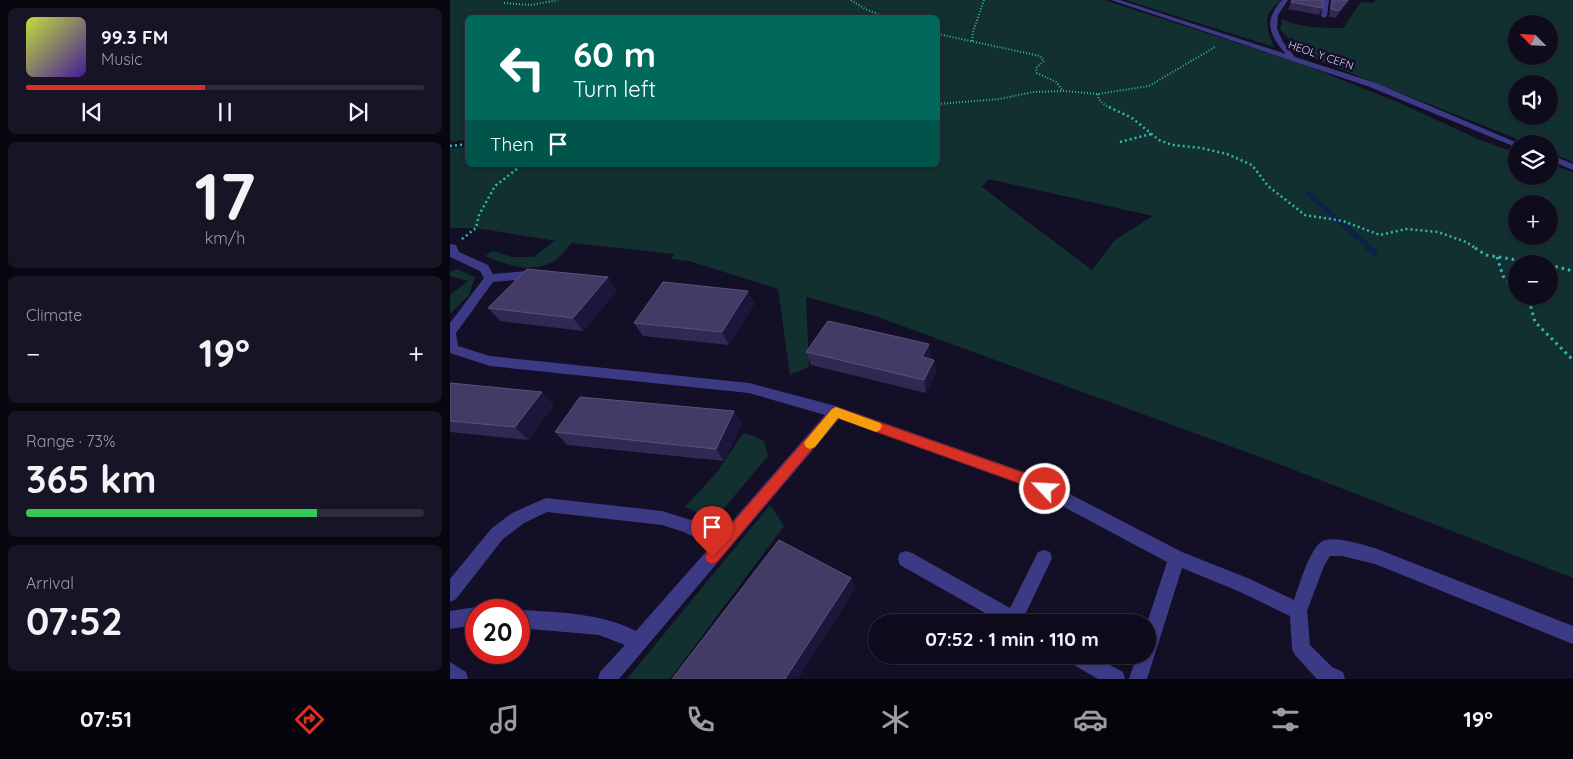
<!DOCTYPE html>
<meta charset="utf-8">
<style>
:root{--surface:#0e0b1c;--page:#171425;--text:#f1f3f6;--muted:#9b9ba3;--line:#2e2b3b;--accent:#d93025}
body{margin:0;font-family:Quicksand,sans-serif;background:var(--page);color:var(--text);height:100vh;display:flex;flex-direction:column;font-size:19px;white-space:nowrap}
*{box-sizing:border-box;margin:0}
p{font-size:16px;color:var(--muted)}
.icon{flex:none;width:28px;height:28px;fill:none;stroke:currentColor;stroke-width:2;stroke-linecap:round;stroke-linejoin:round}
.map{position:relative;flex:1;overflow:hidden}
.drawer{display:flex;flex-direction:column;gap:8px;padding:8px;background:#08060f;width:450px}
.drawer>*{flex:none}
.top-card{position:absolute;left:15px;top:15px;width:475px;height:152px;border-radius:8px;box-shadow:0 1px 4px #0004,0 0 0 1px var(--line);background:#00695c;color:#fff;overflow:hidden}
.needle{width:32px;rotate:294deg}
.fabs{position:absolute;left:1058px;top:15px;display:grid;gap:10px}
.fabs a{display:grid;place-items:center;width:50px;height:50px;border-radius:50%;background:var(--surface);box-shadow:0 1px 4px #0004,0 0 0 1px var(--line);font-size:25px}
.speed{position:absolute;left:15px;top:599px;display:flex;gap:10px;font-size:25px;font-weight:700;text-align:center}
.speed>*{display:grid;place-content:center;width:65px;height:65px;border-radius:50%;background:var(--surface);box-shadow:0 1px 4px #0004,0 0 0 1px var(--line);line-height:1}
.speed .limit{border:8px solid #d22;background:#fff;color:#111}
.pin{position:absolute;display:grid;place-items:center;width:42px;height:42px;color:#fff;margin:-51px -21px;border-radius:50% 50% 50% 0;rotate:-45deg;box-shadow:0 0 5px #0007}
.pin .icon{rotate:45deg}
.me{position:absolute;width:55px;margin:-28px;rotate:295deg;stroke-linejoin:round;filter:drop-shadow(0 0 4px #0008)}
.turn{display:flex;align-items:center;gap:18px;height:105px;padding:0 25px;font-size:22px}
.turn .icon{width:65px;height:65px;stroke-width:2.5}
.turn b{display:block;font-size:35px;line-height:42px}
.then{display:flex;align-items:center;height:48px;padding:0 25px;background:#0003;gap:10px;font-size:19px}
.big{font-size:38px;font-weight:800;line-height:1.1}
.drawer .tile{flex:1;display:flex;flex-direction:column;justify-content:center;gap:8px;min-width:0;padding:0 18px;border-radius:8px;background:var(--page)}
.drawer .dial{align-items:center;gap:0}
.dial b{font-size:65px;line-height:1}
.song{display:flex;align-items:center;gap:15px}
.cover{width:60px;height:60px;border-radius:8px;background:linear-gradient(135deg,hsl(70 70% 55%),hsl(260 70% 35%))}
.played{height:5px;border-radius:2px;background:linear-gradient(90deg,var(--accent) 45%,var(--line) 45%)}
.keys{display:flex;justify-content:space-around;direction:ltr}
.heat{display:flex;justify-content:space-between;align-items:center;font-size:28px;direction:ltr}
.charge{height:8px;border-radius:4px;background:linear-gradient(90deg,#34c759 73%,var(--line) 0)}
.trip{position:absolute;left:418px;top:614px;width:288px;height:50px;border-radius:25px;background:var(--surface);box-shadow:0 1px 4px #0004,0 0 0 1px var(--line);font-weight:800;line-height:50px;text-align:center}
.menu{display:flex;height:80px;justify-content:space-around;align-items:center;background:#06040b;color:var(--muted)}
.menu .icon{width:35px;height:35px}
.menu .active{color:var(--accent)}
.menu b{font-size:22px;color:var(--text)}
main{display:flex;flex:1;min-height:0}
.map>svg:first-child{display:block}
.green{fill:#12302f;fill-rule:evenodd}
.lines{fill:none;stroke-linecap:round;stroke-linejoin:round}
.stream-far1{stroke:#0c2248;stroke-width:5}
.stream{stroke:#0c2248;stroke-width:7}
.path-far2{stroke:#2fb8b0;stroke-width:2;stroke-dasharray:1 2;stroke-linecap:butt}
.path-far1{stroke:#2fb8b0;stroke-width:2.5;stroke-dasharray:2 3;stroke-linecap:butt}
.path{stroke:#2fb8b0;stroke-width:3;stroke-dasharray:2.5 4;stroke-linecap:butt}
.minor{fill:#3d3a85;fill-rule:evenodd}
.wall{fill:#312854}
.shaded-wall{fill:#1d163a}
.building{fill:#433a66;stroke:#5a527e}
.route{fill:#d93025;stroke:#8d1f18}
.slow{fill:#f59e0b}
.labels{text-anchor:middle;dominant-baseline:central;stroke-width:5;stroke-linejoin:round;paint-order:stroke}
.far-street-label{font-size:11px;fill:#d9d4ff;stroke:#130f26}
</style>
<main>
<section class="drawer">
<div class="tile">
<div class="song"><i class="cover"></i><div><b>99.3 FM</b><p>Music</p></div></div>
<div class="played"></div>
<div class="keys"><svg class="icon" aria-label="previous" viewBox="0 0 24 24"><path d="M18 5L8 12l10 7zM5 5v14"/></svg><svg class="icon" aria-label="pause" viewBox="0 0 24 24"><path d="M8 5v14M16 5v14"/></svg><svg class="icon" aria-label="next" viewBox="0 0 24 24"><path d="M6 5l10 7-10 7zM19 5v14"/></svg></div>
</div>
<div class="tile dial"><b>17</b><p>km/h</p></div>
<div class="tile"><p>Climate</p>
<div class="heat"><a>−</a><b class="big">19°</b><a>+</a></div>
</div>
<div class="tile"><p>Range · 73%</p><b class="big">365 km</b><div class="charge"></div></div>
<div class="tile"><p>Arrival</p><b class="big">07:52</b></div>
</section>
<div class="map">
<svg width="1123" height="679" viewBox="0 0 1123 679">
<rect width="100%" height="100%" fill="#130f26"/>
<path class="green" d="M 0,0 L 654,0 L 855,65 L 952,104 L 1030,140 L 1066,153 L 1066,176 L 1099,176 L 1099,164 L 1123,172 L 1123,578 L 821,461 L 425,316 L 356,297 L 359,367 L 340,375 L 328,289 L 239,261 L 221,259 L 224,254 L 122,243 C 116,249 109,259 102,262 C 81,274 55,264 35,256 L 43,251 L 62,257 L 84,257 L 104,241 L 107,241 L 26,228 L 0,228 L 0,148 L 17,147 L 18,165 L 488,165 L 488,18 L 18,18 L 17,140 L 0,142 ZM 538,179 L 703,216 L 665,240 L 642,270 L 532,187 ZM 1066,204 L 1099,204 L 1099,236 L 1066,236 ZM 1066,264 L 1099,264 L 1099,296 L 1066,296 Z
M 675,0 L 830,0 L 831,1 C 811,15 816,26 824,47 Z
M 926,0 L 1123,0 L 1123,162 L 1099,152 L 1099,144 L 1080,144 L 860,57 L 842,43 L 830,29 L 832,19 C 852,28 871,28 893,28 L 911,2 L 922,3 ZM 1066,24 L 1099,24 L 1099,56 L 1066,56 ZM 1066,84 L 1099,84 L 1099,116 L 1066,116 Z
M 7,269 L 25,277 L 19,295 L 0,314 L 0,295 L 18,281 L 0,276 L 0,272 Z
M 293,433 L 305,436 L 314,441 L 318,456 L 264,520 L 235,507 L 268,471 Z
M 320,505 L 334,526 L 220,679 L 177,679 Z"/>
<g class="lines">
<path class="stream-far1" d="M 859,194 L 921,249"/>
<path class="stream" d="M 919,248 L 924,252"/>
<path class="path-far2" d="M 401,0 L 415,9 L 438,18
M 54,3 L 81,5 L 108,0
M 488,34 L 590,56 L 594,61 L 586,68 L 587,73 L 606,82 L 613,91
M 522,41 L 523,32 L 534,0
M 648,94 C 648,102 655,105 661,108
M 488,104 L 550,99 L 583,92 L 614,91 L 648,94 L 699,86 L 765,47"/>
<path class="path-far1" d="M 659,107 L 682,118 L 709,140 L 722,145 L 751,148 L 777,154 L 802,165 L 818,186 L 855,215 L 893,221 L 930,235 L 956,229 L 988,232 L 1016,242 L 1027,249
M 670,142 L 701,134
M 0,146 L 18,144
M 12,239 L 26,228 L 29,215 L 45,186 L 72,165"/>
<path class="path" d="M 1025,248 L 1036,255 L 1092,264
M 1047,257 L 1053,276 L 1066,289
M 1099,265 L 1123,271
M 1073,296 L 1080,304 L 1085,322 L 1123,360"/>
<path class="minor" d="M 661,0 L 670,0 L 836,54 C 819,35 813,21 832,0 L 838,0 L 828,15 L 827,29 L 833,42 L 845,57 L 926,83 L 1070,144 L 1066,144 L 1066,147 L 1063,146 L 920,87 Z
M 873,0 L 879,0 L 877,16 L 874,18 L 871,16 Z
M 1099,154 L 1123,164 L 1123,170 L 1099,160 Z
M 0,244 L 6,245 L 9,252 L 38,265 L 43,274 L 88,270 L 94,274 L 88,278 L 43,282 L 6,333 L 8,346 L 40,356 L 299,383 L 386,406 L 583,475 L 732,552 L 800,579 L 844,600 C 849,586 859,551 871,542 C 881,534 913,545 925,548 L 1123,626 L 1123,644 L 925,564 L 892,556 L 880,556 L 874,566 L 857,611 L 860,645 L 882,667 L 893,672 L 895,679 L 867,679 L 845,655 L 842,649 L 840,616 L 788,591 L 732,568 L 697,679 L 679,679 L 687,655 L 696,655 L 696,626 L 717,562 L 573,485 L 389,419 L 169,679 L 148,679 L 150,672 L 175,645 L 149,635 L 69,628 L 69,610 C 108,612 151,613 186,631 L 261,546 L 234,532 L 212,525 L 97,512 L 74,523 L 53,539 L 6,599 L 0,602 L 0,579 L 41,529 L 62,513 L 96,498 L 212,511 L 244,521 L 271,534 L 375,415 L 299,393 L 40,366 L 0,353 L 0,323 L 34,278 L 30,271 L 0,257 Z
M 594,550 L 600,552 L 602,558 L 574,617 L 576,622 L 551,622 L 450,565 L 448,559 L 450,553 L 456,551 L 462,553 L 560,608 L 588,552 Z
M 26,607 L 32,610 L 26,610 L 26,625 L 0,629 L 0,611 Z
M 614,655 L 641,655 L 673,672 L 675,679 L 648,679 L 617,661 Z
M 0,662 L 16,672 L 18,679 L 0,679 Z"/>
</g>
<path class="wall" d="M 881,0 L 899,0 L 898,3 L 886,18 L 879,17 Z
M 841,2 L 872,8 L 869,15 L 838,9 Z
M 158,277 L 167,291 L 133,331 L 50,321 L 38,308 Z
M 298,291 L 304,304 L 279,345 L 193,336 L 184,323 Z
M 356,352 L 481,358 L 480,359 L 484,360 L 486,373 L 476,393 L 361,365 Z
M 0,383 L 104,405 L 78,440 L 0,432 Z
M 284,411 L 292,424 L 274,461 L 117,445 L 105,432 Z"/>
<path class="shaded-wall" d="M 898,0 L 899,0 L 898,3 L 886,18 L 889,11 Z
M 158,277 L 167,291 L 133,331 L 123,318 Z
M 298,291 L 304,304 L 279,345 L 272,332 Z
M 479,344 L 481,358 L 474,370 L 472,357 Z
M 484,360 L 486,373 L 476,393 L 474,380 Z
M 92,392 L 104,405 L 78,440 L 65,427 Z
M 284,411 L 292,424 L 274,461 L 266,449 Z
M 401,578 L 406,588 L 348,679 L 335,679 Z"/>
<path class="building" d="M 842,0 L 873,0 L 872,8 L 841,2 Z
M 882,0 L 898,0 L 889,11 L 881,9 Z
M 77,269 L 158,277 L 123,318 L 38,308 Z
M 213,282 L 298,291 L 272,332 L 184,323 Z
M 378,321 L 479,344 L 472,357 L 484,360 L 474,380 L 356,352 Z
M 0,383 L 92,392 L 65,427 L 0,421 Z
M 130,397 L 284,411 L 266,449 L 105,432 Z
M 329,540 L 401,578 L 335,679 L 222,679 Z"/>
<path class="route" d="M 386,407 L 583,476 L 600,485 L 602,489 L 600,493 L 595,495 L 574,485 L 388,418 L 267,562 L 262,564 L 257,562 L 255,557 L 257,552 L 382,409 Z"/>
<path class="slow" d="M 386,407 L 430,423 L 432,426 L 430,430 L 426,432 L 388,418 L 365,447 L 360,449 L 356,447 L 354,443 L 356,440 L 382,409 Z"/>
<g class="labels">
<g class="far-street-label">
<text transform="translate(871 55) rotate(19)">HEOL Y CEFN</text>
</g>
</g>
</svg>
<div class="fabs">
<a><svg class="needle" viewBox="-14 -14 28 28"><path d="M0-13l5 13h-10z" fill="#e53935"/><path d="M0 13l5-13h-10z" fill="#9b9ba3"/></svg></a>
<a><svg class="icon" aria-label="sound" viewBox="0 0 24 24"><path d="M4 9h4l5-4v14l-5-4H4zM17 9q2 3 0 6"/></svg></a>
<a><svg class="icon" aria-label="layers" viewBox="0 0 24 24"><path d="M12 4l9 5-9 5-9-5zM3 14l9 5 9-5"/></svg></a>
<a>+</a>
<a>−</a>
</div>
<div class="speed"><div class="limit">20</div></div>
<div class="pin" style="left:262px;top:557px;background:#d93025"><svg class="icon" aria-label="arrive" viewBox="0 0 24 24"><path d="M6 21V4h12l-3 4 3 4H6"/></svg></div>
<svg class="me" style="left:595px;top:489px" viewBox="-20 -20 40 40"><circle r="17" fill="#d93025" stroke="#fff" stroke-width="3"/><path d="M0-11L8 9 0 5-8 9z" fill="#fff"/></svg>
<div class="trip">07:52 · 1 min · 110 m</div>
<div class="top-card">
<div class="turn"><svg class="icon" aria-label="left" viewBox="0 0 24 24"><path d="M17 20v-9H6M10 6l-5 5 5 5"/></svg><div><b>60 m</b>Turn left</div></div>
<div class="then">Then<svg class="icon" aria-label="arrive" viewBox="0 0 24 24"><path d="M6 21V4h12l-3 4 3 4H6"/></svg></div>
</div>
</div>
</main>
<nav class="menu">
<b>07:51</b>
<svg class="icon active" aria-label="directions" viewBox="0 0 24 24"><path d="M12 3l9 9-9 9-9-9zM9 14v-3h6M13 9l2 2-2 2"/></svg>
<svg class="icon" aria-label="music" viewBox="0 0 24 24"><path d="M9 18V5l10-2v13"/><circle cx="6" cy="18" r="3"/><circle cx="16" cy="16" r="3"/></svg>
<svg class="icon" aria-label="phone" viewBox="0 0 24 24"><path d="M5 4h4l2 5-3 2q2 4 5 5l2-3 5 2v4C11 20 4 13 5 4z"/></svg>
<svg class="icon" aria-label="climate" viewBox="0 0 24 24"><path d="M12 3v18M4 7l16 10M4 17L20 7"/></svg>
<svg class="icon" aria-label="car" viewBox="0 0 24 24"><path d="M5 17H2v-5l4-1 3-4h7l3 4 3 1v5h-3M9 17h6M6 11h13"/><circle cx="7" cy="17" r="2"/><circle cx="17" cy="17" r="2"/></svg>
<svg class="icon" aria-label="filters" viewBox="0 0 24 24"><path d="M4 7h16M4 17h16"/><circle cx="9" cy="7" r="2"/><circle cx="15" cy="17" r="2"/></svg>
<b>19°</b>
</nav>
